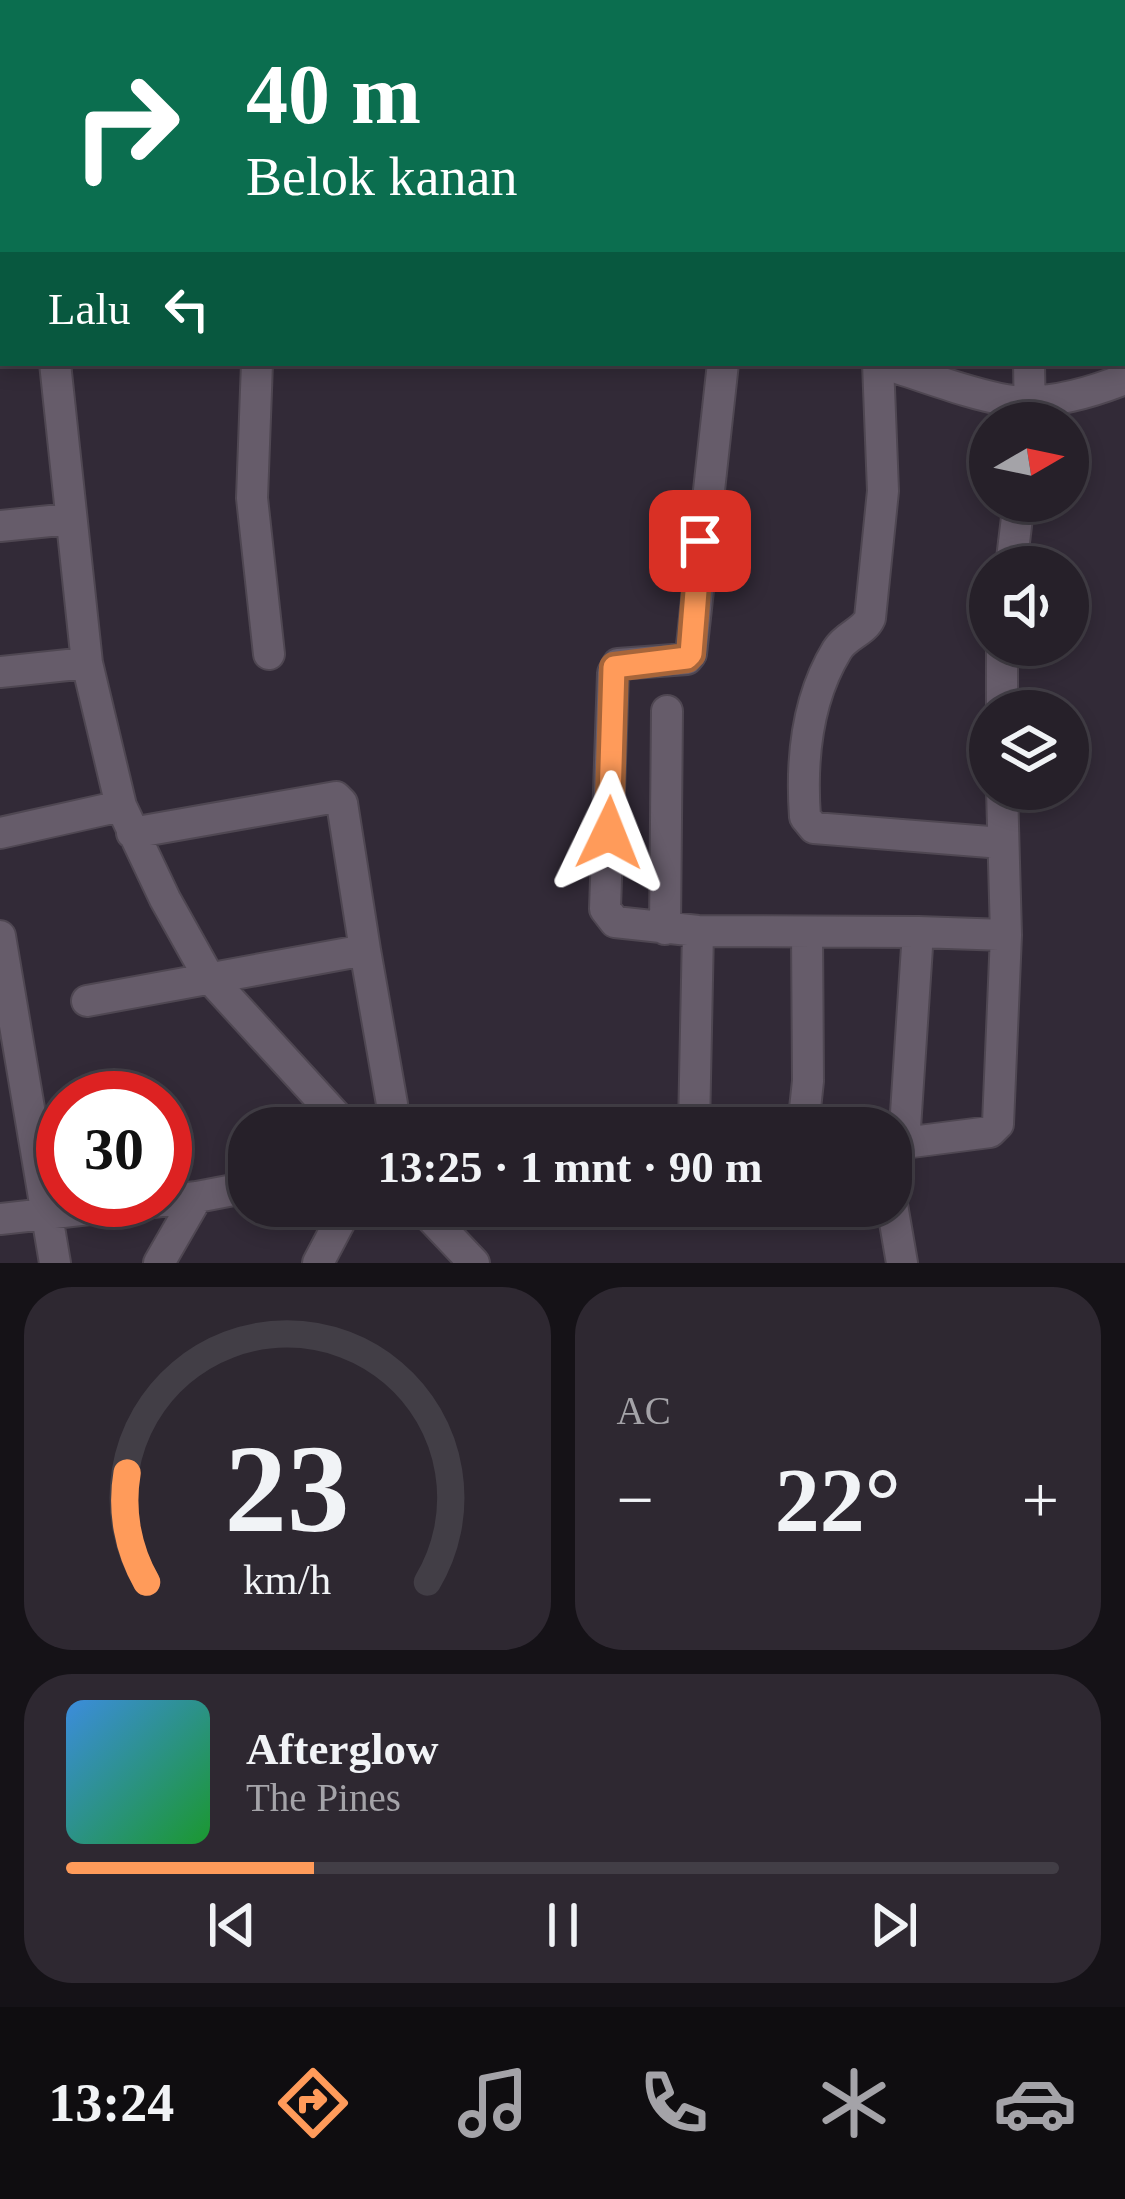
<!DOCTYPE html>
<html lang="id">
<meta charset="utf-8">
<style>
:root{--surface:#262029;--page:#2e2831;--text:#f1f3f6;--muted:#a4a3a8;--line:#423e46;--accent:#ff9b5a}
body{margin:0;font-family:"Times New Roman",serif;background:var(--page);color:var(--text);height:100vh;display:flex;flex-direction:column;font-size:45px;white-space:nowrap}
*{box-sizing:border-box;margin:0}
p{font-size:39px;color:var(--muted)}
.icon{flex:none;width:66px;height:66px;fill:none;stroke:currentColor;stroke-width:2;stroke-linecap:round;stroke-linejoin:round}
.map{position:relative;height:1263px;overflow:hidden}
.panel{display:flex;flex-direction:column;gap:24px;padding:24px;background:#151217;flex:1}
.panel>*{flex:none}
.hud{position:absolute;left:0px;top:0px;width:1125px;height:366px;box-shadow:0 6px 18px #0003,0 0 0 3px var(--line);background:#0b6e4f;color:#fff;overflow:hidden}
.needle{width:78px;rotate:81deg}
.fabs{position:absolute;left:969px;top:402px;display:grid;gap:24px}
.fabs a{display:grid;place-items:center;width:120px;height:120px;border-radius:50%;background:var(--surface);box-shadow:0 6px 18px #0003,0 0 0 3px var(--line);font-size:60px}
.speed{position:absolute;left:36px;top:1071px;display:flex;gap:24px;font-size:60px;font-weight:700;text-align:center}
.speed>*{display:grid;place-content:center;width:156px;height:156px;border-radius:50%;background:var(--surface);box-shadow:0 6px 18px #0003,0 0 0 3px var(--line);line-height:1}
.speed .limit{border:18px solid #d22;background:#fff;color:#111}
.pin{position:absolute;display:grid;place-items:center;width:102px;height:102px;color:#fff;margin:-51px;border-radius:24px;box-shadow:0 6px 18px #0006}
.me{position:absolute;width:132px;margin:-66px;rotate:2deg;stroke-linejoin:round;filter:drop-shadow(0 0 9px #0008)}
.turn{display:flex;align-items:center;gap:42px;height:252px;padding:0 48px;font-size:54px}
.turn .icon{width:156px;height:156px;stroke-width:2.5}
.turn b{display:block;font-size:84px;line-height:102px}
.then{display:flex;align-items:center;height:114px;padding:0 48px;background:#0003;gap:24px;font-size:45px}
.big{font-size:90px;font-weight:600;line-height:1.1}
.panel .widget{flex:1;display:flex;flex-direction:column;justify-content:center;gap:18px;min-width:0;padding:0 42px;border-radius:48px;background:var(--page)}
.panel .dial{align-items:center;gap:0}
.dial svg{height:312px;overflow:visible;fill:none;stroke:var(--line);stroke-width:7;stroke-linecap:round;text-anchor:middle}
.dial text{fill:var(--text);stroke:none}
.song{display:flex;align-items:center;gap:36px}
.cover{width:144px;height:144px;border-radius:18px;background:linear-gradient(135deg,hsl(210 70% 55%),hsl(130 70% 35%))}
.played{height:12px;border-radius:6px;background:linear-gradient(90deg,var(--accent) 25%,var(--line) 25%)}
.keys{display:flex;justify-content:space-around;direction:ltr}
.heat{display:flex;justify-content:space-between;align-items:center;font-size:66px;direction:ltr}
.panel .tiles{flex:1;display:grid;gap:24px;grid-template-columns:1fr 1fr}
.widget:last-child{grid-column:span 2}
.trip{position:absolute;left:228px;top:1107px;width:684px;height:120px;border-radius:48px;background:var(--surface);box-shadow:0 6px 18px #0003,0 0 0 3px var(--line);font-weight:600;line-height:120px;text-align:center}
.tab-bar{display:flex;height:192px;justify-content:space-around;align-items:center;background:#0f0d10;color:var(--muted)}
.tab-bar .icon{width:84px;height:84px}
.tab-bar .current{color:var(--accent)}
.tab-bar b{font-size:54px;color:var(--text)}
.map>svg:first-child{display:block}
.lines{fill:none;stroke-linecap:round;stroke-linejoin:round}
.minor-casing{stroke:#4f4752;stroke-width:34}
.minor{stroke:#665c6a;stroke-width:30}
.route-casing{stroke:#a6653a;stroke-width:30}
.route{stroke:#ff9b5a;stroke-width:21}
</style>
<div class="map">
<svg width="1125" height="1263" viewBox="0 0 1125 1263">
<rect width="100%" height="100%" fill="#322a37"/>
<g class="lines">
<defs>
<path id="minor" d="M 498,0 L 498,3
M 703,0 L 704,3
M 893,0 L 893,3
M 984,0 L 984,3
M 1078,0 L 1078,3
M 568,3 L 568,0
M 0,37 L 3,36
M 0,209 L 3,234
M 0,277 L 3,278
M 55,363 L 87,663 L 121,806
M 257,363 L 252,498 L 269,654
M 723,363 L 691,654 L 687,659 L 618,664 L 613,673 L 605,909 L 615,922 L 698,931 L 918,932
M 878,363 L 883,491 L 870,618 C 864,632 846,635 837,650 C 807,699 801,761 805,817 L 814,828 L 1002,843
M 881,363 C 922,375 965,393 1006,400 C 1044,406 1090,393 1125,379
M 1029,363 L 1030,423
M 0,526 L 70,519
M 1011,567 L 1019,501
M 0,672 L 87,663
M 1002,711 L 1002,645
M 0,833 L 121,806 L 165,899 L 208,976 L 347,1128
M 132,833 L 336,797 L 342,803 L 365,950
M 665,929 L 667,711
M 0,936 L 55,1263
M 87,1001 L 365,950 L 392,1104 L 389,1128
M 803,1127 L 808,1081 L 807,932
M 694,1128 L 698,931
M 904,1143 L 918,932 L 1006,935
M 891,1155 L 904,1143 L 990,1132 L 998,1124 L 1006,935 L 1002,789
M 891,1199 L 902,1263
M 420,1206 L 474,1263
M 0,1219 L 197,1197 L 249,1187
M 159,1263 L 197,1197
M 318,1263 L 348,1206"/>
</defs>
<use href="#minor" class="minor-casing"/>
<use href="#minor" class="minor"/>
</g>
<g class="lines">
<defs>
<path id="route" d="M 609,833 L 614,667 L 687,658 L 691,654 L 700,541"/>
</defs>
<use href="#route" class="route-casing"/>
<use href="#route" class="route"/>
</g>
</svg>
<div class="fabs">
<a><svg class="needle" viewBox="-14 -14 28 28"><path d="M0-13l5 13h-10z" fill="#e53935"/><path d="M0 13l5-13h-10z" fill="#a4a3a8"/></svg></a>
<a><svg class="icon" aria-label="sound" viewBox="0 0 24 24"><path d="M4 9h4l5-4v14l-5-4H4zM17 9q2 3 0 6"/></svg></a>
<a><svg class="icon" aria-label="layers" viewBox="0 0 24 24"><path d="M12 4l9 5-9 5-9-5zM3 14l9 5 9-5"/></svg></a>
</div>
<div class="speed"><div class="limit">30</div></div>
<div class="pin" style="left:700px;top:541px;background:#d93025"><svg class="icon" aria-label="arrive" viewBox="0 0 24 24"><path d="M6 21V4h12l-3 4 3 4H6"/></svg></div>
<svg class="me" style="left:609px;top:833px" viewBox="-20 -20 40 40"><path d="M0-17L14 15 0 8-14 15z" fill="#ff9b5a" stroke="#fff" stroke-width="4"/></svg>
<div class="trip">13:25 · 1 mnt · 90 m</div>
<div class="hud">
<div class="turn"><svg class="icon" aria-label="right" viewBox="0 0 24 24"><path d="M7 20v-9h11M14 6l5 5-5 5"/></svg><div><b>40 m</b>Belok kanan</div></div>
<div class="then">Lalu<svg class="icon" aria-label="left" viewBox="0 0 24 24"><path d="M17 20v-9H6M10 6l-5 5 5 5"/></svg></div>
</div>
</div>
<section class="panel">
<div class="tiles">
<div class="widget dial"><svg viewBox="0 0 100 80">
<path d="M14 69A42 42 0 1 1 86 69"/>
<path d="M14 69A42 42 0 0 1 9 41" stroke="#ff9b5a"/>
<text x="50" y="56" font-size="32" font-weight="700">23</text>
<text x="50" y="72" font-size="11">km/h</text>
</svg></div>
<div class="widget"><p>AC</p>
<div class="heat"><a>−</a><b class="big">22°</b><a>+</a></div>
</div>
<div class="widget">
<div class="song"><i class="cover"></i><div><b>Afterglow</b><p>The Pines</p></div></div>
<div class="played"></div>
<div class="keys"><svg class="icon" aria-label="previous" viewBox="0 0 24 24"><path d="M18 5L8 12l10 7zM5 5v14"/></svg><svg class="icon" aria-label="pause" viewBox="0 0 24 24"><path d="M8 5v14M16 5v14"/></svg><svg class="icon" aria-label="next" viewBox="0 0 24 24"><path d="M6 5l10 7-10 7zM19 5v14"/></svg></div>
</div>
</div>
</section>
<nav class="tab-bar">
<b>13:24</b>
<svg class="icon current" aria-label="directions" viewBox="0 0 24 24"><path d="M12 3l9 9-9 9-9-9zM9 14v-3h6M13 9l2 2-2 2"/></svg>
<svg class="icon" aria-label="music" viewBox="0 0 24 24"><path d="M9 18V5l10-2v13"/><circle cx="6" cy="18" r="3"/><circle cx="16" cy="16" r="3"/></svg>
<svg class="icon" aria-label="phone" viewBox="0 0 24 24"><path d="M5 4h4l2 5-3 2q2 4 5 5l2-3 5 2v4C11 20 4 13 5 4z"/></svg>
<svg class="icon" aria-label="climate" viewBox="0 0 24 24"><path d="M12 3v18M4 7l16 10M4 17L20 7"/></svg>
<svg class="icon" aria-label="car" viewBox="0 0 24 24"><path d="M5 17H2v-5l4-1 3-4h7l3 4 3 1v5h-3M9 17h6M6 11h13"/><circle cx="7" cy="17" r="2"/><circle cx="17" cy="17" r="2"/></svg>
</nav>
